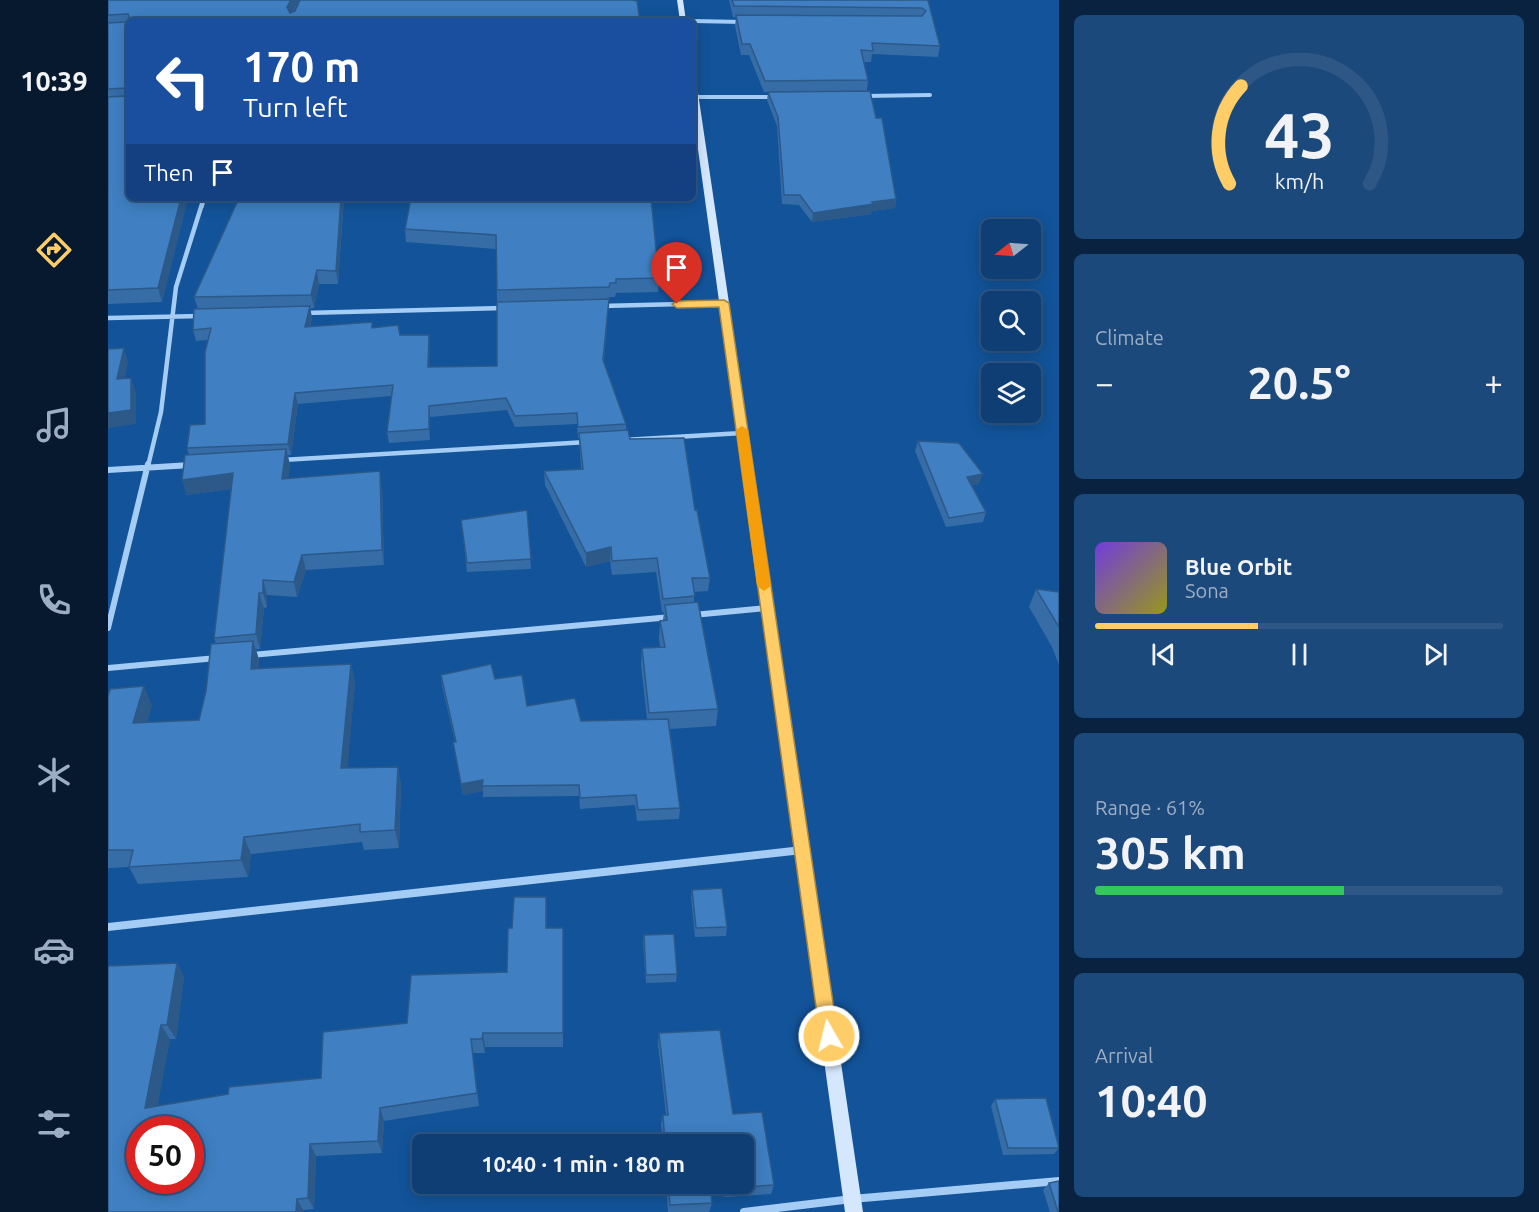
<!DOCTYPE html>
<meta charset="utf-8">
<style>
:root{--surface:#0e3e73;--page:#1c497b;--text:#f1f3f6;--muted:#9baec4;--line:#2e5785;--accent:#ffcd67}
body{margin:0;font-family:Ubuntu,sans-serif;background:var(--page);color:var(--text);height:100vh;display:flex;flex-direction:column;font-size:22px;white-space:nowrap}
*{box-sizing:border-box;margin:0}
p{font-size:20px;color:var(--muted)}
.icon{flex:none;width:33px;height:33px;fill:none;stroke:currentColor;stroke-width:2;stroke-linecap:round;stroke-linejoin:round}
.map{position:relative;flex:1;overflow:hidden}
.details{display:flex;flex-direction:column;gap:15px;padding:15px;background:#08223f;width:480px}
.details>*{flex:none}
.banner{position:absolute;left:18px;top:18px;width:570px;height:183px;border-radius:9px;box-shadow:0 3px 15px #0003,0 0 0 2px var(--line);background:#1a4fa0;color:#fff;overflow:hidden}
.needle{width:39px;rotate:253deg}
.fabs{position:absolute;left:873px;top:219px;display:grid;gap:12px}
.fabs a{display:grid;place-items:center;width:60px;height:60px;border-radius:9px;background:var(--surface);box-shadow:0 3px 15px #0003,0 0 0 2px var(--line);font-size:30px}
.speed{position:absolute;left:18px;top:1116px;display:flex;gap:12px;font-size:30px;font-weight:700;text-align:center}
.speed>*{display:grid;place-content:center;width:78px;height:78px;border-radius:50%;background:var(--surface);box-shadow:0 3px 15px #0003,0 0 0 2px var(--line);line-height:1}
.speed .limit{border:9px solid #d22;background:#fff;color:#111}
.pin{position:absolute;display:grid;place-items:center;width:51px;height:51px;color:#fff;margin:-62px -26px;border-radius:50% 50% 50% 0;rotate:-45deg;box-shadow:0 0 6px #0007}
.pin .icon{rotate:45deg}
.me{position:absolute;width:66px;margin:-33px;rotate:352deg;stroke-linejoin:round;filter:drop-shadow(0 0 4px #0008)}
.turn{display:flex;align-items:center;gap:21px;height:126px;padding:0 18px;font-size:27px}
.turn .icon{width:78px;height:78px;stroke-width:2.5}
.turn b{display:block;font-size:42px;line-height:51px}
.then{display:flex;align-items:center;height:57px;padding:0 18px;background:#0003;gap:12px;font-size:22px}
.big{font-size:45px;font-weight:600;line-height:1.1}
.details .tile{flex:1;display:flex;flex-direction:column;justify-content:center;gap:9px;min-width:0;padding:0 21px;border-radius:9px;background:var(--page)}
.details .dial{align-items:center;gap:0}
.dial svg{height:156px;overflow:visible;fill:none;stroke:var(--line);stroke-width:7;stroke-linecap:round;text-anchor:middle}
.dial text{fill:var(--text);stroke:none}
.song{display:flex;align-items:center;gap:18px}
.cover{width:72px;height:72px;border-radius:9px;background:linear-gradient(135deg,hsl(260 70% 55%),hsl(60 70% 35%))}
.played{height:6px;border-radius:3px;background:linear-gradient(90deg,var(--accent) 40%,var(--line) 40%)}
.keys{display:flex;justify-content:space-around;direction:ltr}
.heat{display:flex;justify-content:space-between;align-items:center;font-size:33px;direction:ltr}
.charge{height:9px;border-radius:4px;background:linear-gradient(90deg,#34c759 61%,var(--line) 0)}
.trip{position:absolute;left:304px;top:1134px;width:342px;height:60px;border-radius:9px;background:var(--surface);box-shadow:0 3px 15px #0003,0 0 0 2px var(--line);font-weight:600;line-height:60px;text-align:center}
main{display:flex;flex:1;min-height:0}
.menu{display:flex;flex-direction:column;width:108px;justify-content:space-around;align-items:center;background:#06192e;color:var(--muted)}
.menu .icon{width:42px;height:42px}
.menu .current{color:var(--accent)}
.menu b{font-size:27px;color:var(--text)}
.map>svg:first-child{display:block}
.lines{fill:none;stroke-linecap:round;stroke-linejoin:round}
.minor-far3{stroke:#a4ccf4;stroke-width:4}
.minor-far2{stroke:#a4ccf4;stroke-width:4.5}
.minor-far1{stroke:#a4ccf4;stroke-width:6}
.minor{stroke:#a4ccf4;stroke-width:8}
.secondary{fill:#d4e7fd;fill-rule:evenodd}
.wall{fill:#366da7}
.shaded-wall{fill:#2c5988}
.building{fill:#3f7fc2;stroke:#2c5988;stroke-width:1.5;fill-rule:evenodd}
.route{fill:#ffcd67;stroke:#a68543;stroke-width:1.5}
.slow{fill:#f59e0b}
</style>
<main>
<nav class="menu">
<b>10:39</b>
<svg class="icon current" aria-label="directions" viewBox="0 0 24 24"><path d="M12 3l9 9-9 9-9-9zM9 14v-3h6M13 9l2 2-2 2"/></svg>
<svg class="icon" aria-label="music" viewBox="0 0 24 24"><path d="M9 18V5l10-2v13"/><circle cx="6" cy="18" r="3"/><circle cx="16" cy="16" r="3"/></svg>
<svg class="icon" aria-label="phone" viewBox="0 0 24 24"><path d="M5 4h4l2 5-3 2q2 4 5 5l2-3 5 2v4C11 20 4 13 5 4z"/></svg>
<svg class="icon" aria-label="climate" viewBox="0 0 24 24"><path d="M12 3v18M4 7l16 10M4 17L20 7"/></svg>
<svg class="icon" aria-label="car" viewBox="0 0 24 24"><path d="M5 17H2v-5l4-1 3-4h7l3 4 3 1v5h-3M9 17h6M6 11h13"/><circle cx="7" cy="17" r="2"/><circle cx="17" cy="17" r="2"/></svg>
<svg class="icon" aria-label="filters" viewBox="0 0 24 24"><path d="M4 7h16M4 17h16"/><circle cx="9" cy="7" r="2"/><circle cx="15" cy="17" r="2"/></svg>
</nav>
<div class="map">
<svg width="951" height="1212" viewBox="0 0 951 1212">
<rect width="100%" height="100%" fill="#125399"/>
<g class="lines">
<path class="minor-far3" d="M 585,21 L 635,22
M 757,96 L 822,95
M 585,97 L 666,97
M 94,206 L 96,198"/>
<path class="minor-far2" d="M 493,306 L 616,303
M 196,313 L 396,308
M 0,318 L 93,316
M 516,440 L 634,433
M 174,460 L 479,442
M 40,466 L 53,412 L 68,287 L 94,204
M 70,466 L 83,465"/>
<path class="minor-far1" d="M 0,470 L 83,465
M 585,615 L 659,608
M 0,628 L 40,464
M 143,655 L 563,617
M 0,668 L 109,658"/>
<path class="minor" d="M 0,927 L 694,850
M 636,1212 L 744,1199 L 951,1181"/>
<path class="secondary" d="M 569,0 L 575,0 L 578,21 L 572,21 Z
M 585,84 L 589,86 L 755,1212 L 737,1212 L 585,113 Z"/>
</g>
<path class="wall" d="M 0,0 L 191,0 L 186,11 L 524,0 L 21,21 L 80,198 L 54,302 L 0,304 Z
M 621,0 L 820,0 L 832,46 L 830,57 L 764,54 L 763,62 L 756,62 L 760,80 L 759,91 L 788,199 L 787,208 L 764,211 L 764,214 L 704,222 L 691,205 L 674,204 L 669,126 L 659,100 L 660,92 L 656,92 L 641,55 L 633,55 L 627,26 L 628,17 L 625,17 Z
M 204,198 L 236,198 L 230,284 L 211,284 L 206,308 L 202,309 L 204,318 L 202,327 L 264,328 L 292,335 L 321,335 L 322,346 L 321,367 L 389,366 L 389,302 L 388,249 L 298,242 L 297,229 L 303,198 L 551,278 L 550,292 L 508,293 L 507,297 L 501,297 L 496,362 L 518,424 L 518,430 L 522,439 L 587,510 L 602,578 L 600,591 L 586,592 L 586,602 L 610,709 L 608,726 L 562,729 L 572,808 L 571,819 L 529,821 L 527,805 L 472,809 L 471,796 L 375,797 L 375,791 L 355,795 L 347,753 L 345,742 L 347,742 L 334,686 L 333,675 L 387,679 L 419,706 L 473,721 L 539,719 L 533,665 L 534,648 L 552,647 L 551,638 L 552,621 L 555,620 L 556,612 L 554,612 L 548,572 L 504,575 L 502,561 L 478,567 L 437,485 L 436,471 L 473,469 L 471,438 L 470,438 L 469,424 L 407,427 L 399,410 L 322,417 L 322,440 L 281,443 L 279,432 L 283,396 L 190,404 L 183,455 L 179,455 L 182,464 L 180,478 L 274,486 L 276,565 L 198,570 L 189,597 L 159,595 L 159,607 L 156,608 L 152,649 L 148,649 L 151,660 L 150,669 L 243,664 L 247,683 L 239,768 L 290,767 L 293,785 L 291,848 L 256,850 L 254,842 L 143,854 L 140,877 L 30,884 L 21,867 L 0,868 L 0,696 L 44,705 L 39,722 L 91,720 L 108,644 L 106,638 L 123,489 L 78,495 L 81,455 L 79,448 L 97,424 L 100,340 L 88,341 L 85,330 L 90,309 L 86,297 Z
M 810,441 L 871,484 L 864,485 L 878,512 L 875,522 L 838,527 L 807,451 Z
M 419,510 L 423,569 L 359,572 L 353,520 Z
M 928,589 L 951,592 L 951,665 L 944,647 L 921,607 Z
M 584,890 L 619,927 L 618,936 L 587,937 L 583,898 Z
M 438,897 L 439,928 L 455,943 L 455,1047 L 377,1047 L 377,1053 L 365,1053 L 371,1106 L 276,1121 L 274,1153 L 208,1156 L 206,1209 L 195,1210 L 195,1212 L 0,1212 L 69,963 L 76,977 L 68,1039 L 62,1039 L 49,1106 L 213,1078 L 299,1023 L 399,972 L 404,928 Z
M 536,935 L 569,974 L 568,982 L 538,983 L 535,943 Z
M 551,1033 L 625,1114 L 666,1185 L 663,1194 L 619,1197 L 603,1194 L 604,1203 L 601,1212 L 560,1212 L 558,1184 L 636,1184 L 636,1144 L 555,1144 L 553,1125 L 555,1115 L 558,1115 L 550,1044 Z
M 887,1099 L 951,1145 L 951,1148 L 946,1154 L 895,1155 L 883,1106 Z
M 941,1183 L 951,1212 L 942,1212 L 935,1190 Z"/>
<path class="shaded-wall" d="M 183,0 L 191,0 L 181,19 L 179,7 Z
M 73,198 L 80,198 L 54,302 L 50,288 Z
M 233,198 L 236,198 L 230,284 L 228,271 Z
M 788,199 L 787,208 L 764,211 L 764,214 L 704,222 L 705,213 Z
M 209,270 L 211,284 L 206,308 L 203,295 Z
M 501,299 L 500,310 L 495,371 L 495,360 Z
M 202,306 L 204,318 L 199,338 L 197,327 Z
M 321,335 L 322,346 L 321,379 L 320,367 Z
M 16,348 L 20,362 L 14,393 L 9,379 Z
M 23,378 L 28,392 L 28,424 L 0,428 L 0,413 Z
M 187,393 L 190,404 L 183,455 L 180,444 Z
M 321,406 L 322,417 L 322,440 L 321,429 Z
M 178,449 L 182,464 L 178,494 L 174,479 Z
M 272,471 L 274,486 L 276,565 L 274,550 Z
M 125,473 L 129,488 L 78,495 L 74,480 Z
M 875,474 L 871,484 L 856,487 L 859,477 Z
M 503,547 L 502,561 L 478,567 L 478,553 Z
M 194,555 L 198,570 L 189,597 L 186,582 Z
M 155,580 L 159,595 L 159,607 L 155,593 Z
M 151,593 L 156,608 L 152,649 L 148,634 Z
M 145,641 L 151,660 L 149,688 L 143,669 Z
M 243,664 L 247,683 L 238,787 L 233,768 Z
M 36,686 L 44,705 L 33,741 L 25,723 Z
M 290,767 L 293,785 L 291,848 L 287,830 Z
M 375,780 L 375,791 L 355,795 L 353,784 Z
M 136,837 L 143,854 L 140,877 L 133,860 Z
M 69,963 L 76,977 L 68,1039 L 59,1025 Z
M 53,1025 L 62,1039 L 47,1121 L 37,1108 Z
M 375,1033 L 377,1047 L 377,1053 L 374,1039 Z
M 363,1039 L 365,1053 L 371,1106 L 369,1093 Z
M 272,1108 L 276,1121 L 274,1153 L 270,1141 Z
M 202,1144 L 208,1156 L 206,1209 L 200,1198 Z
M 189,1199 L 195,1210 L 195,1212 L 188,1212 Z"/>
<path class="building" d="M 0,0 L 183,0 L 179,7 L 182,13 L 187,11 L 192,0 L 524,0 L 529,1 L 532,21 L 21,21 L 21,91 L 18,88 L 0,89 L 0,23 L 18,22 L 22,19 L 20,14 L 0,15 Z
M 624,0 L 820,0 L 832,46 L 764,43 L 765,51 L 753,50 L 760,80 L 657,81 L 642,44 L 634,44 L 628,15 L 814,16 L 818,11 L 814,8 L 626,6 Z
M 762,91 L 768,118 L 774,118 L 788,199 L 764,202 L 766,204 L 705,213 L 692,195 L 676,195 L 670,117 L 660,92 Z
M 21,92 L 21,198 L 73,198 L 50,288 L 0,290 L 0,97 L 18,96 Z
M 131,198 L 233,198 L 228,271 L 209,270 L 203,295 L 86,297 Z
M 303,198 L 543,198 L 551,278 L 508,279 L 508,283 L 502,283 L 501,287 L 389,290 L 388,235 L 297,229 Z
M 501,299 L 495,360 L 518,424 L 470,427 L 469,413 L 407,416 L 398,398 L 321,406 L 321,429 L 279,432 L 285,385 L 187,393 L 180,444 L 79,448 L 82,425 L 97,424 L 97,352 L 103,328 L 85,330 L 86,309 L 202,306 L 197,327 L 264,322 L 264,328 L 290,325 L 292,335 L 321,335 L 320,367 L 389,366 L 389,302 Z
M 16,348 L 9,379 L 23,378 L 23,410 L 0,413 L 0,349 Z
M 520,430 L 522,439 L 576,438 L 587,510 L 589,510 L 602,578 L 584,578 L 587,596 L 555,599 L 549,558 L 504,561 L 503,547 L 478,553 L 436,471 L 475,469 L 471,433 Z
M 810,441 L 851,443 L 875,474 L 859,477 L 878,512 L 841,518 Z
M 178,449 L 174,479 L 272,471 L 274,550 L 194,555 L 186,582 L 155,580 L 155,593 L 151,593 L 148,634 L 106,638 L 125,473 L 74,480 L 77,455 Z
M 419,510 L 423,559 L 359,563 L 353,520 Z
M 928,589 L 951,592 L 951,627 Z
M 590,602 L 610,709 L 541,713 L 534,648 L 557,647 L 552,621 L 559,620 L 557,605 Z
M 145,641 L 143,669 L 243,664 L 233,768 L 290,767 L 287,830 L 252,832 L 252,824 L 136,837 L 133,860 L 21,867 L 25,850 L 0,850 L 0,696 L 2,689 L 36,686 L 25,723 L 91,720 L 98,691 L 103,644 Z
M 383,664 L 387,679 L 414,675 L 419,706 L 467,698 L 473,721 L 560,719 L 572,808 L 530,810 L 528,795 L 472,798 L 471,785 L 374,786 L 375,780 L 353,784 L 345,742 L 348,742 L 333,675 Z
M 614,888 L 619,927 L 588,928 L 584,890 Z
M 406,897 L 438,897 L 438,928 L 455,928 L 455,1033 L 375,1033 L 374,1039 L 363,1039 L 369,1093 L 272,1108 L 270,1141 L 202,1144 L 200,1198 L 189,1199 L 188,1212 L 0,1212 L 0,966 L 69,963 L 59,1025 L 53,1025 L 37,1108 L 120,1094 L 121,1087 L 213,1078 L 215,1032 L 299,1023 L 303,975 L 399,972 L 400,928 L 404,928 ZM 32,1130 L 82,1130 L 82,1180 L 32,1180 Z
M 566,934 L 569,974 L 538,975 L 536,935 Z
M 612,1030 L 625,1114 L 654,1112 L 666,1185 L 621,1188 L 602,1185 L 604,1203 L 562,1205 L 560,1184 L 636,1184 L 636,1144 L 557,1144 L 555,1115 L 560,1115 L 551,1033 Z
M 938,1098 L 951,1148 L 900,1148 L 887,1099 Z
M 951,1181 L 951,1212 L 950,1212 L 941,1183 Z"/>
<path class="route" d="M 616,300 L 621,303 L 730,1036 L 727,1043 L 721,1045 L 714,1043 L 712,1036 L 611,307 L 569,308 L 564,304 L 569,301 Z"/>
<path class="slow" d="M 634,426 L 640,430 L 663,586 L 656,591 L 649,586 L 628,430 Z"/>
</svg>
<div class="fabs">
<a><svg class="needle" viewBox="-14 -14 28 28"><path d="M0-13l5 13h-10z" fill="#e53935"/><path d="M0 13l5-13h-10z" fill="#9baec4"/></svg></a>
<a><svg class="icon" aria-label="search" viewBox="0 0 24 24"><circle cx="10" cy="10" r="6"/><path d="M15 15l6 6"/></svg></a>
<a><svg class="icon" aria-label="layers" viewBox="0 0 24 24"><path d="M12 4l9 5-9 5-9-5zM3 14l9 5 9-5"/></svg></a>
</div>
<div class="speed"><div class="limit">50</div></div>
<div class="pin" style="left:569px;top:304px;background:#d93025"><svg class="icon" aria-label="arrive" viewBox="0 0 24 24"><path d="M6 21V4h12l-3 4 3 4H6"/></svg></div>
<svg class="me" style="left:721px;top:1036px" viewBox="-20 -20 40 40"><circle r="17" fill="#ffcd67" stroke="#fff" stroke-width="3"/><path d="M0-11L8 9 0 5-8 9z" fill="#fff"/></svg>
<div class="trip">10:40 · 1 min · 180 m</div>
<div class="banner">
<div class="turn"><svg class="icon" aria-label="left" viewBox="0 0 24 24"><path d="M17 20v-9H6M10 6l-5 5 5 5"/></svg><div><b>170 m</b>Turn left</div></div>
<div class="then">Then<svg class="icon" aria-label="arrive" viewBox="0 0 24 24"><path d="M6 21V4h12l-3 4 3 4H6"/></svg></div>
</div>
</div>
<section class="details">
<div class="tile dial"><svg viewBox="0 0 100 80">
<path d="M14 69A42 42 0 1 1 86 69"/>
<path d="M14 69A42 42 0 0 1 20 19" stroke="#ffcd67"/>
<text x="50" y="56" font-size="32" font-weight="700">43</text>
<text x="50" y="72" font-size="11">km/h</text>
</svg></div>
<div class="tile"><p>Climate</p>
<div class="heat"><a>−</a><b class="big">20.5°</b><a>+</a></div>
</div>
<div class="tile">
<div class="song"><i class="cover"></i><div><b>Blue Orbit</b><p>Sona</p></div></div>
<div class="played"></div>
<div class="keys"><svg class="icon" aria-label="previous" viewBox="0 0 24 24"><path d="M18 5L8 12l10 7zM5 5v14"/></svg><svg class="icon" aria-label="pause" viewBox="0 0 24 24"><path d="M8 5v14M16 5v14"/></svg><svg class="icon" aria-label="next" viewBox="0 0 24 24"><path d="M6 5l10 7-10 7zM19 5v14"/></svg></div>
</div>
<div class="tile"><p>Range · 61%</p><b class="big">305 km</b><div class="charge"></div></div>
<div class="tile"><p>Arrival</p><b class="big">10:40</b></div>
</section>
</main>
